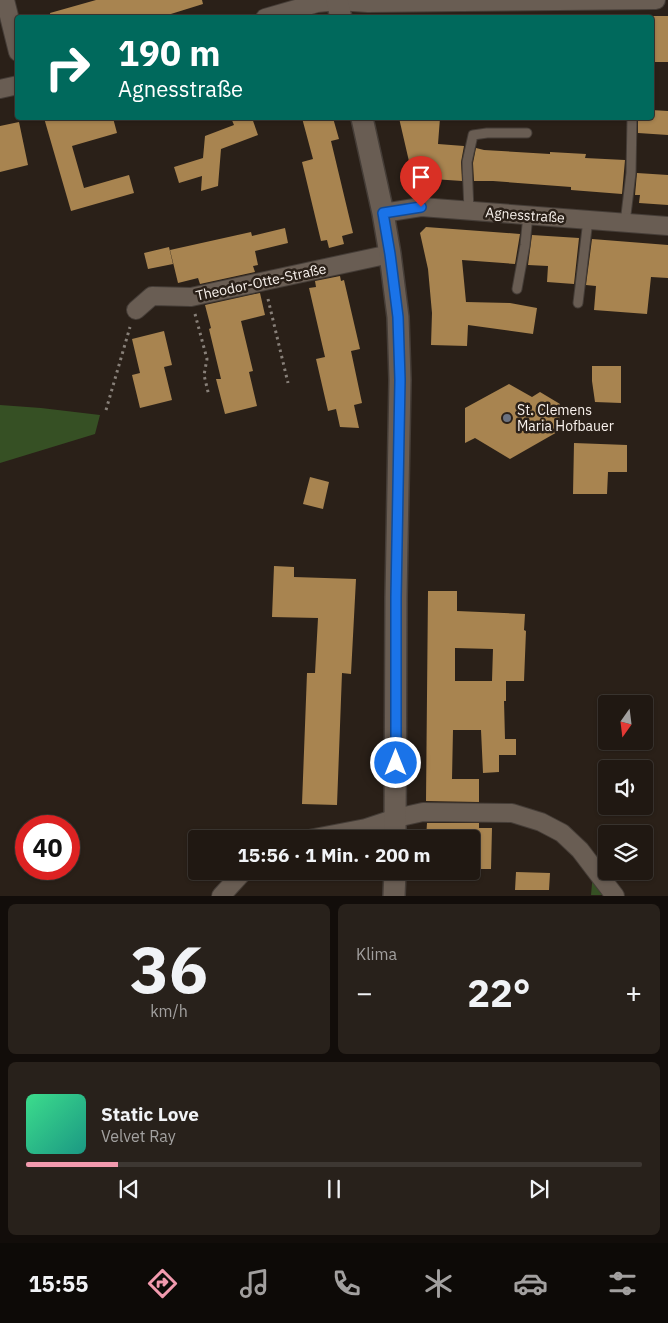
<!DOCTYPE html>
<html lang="de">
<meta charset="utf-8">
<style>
:root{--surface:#201812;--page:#28211b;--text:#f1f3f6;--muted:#a2a09f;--line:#3d3732;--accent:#f29aae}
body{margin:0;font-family:"IBM Plex Sans",sans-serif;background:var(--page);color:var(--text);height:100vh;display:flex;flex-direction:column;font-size:19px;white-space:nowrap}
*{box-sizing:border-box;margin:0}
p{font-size:16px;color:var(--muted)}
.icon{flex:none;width:28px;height:28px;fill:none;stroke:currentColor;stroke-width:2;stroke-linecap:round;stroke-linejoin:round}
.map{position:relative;height:896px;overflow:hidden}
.drawer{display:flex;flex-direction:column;gap:8px;padding:8px;background:#120d0a;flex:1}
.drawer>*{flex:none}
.banner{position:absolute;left:15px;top:15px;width:639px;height:105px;border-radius:5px;box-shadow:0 1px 4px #0004,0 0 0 1px var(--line);background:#00695c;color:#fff;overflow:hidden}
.needle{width:32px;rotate:194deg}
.buttons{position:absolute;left:598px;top:695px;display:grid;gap:10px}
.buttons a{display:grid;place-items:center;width:55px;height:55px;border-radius:5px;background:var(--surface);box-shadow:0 1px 4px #0004,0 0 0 1px var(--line);font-size:25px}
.speed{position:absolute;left:15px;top:815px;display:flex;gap:10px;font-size:25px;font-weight:700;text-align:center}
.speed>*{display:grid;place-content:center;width:65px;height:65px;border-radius:50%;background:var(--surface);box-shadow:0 1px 4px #0004,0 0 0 1px var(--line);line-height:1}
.speed .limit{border:8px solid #d22;background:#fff;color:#111}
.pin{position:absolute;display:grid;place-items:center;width:42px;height:42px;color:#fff;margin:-51px -21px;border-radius:50% 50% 50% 0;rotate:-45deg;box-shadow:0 0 5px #0007}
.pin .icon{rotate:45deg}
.me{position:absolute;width:55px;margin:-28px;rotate:0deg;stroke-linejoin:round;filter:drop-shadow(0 0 4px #0008)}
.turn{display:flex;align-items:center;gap:18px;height:105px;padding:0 20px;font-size:22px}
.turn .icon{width:65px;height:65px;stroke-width:2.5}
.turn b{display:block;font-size:35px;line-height:42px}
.big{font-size:38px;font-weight:800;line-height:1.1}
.drawer .widget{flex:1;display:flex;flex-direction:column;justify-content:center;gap:8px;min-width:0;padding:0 18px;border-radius:8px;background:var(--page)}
.drawer .dial{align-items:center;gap:0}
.dial b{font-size:65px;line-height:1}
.song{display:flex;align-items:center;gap:15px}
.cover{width:60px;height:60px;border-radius:8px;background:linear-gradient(135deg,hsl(150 70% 55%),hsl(170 70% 35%))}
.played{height:5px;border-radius:2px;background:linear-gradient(90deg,var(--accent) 15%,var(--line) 15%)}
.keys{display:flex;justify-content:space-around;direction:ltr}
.heat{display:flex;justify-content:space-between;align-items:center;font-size:28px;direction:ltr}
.drawer .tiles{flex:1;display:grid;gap:8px;grid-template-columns:1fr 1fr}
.widget:last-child{grid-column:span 2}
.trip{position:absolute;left:188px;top:830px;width:292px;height:50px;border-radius:5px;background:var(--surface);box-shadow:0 1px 4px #0004,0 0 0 1px var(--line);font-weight:800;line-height:50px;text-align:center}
.tabs{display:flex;height:80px;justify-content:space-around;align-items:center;background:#0d0a07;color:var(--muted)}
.tabs .icon{width:35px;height:35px}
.tabs .selected{color:var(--accent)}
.tabs b{font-size:22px;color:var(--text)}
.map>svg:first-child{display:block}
.green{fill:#365024}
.building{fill:#a88450;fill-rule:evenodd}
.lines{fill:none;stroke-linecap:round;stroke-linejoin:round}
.service-casing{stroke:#453d37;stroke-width:11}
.minor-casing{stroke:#453d37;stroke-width:20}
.tertiary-casing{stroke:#453d37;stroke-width:24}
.path{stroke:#888079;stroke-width:3;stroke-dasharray:2.5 4;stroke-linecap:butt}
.service{stroke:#695d53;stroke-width:9}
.minor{stroke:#695d53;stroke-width:18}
.tertiary{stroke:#695d53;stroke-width:21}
.route-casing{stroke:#114b97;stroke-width:12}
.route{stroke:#1a73e8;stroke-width:9}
.worship-dot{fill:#6b7280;stroke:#2a2018;stroke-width:2}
.labels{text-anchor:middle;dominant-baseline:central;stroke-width:5;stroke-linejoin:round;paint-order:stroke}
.street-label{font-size:14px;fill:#f8f1ec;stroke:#2a2018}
.poi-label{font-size:14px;fill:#f8f1ec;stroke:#2a2018;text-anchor:start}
</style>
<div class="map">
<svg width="668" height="896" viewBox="0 0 668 896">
<rect width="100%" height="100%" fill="#2a2018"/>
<path class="green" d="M 0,405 L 41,408 L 100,415 L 95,434 L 0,463 Z
M 593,872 L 609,895 L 591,895 Z"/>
<path class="building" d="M 96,0 L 202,0 L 203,4 L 158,18 L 51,18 L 50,13 Z
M 651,16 L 668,16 L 668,62 L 651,62 Z
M 651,110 L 668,111 L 668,135 L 638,133 L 638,118 L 651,118 Z
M 44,118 L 113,118 L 117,133 L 72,146 L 84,188 L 129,175 L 134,193 L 71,211 Z
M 231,118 L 252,118 L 258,135 L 221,149 L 218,186 L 201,191 L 202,176 L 179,183 L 174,167 L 203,158 L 205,136 L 234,125 Z
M 302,118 L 333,118 L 339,139 L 331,141 L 353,233 L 342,236 L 344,244 L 329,248 L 327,240 L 321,241 L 302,162 L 313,159 Z
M 399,118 L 440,118 L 438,144 L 464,146 L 461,162 L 462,181 L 433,179 L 414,183 Z
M 19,122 L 28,165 L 0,172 L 0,126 Z
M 476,148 L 484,150 L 550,154 L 550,152 L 586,154 L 585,158 L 625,160 L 622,194 L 571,190 L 571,187 L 493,181 L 474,181 L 473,163 Z
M 637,173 L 668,175 L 668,205 L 639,203 L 640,195 L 635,195 Z
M 426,227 L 520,234 L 515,264 L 462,260 L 466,302 L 510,303 L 537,308 L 533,334 L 468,325 L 467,346 L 431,345 L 432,313 L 428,269 L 420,233 Z
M 285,228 L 288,243 L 255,251 L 258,265 L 253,266 L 255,272 L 200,284 L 198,278 L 178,283 L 170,250 L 251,232 L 252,236 Z
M 532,235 L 579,238 L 574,284 L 547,282 L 548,266 L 528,265 Z
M 592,239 L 668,245 L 668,278 L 651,277 L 647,314 L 594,310 L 596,286 L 586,285 Z
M 169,247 L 173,264 L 148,269 L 144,253 Z
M 340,276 L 341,281 L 344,280 L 360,349 L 351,351 L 362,403 L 354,405 L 359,428 L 340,427 L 336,409 L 328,411 L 316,359 L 325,357 L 309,288 L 316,287 L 315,281 Z
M 260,293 L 265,315 L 241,321 L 253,371 L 249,372 L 257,406 L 225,414 L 216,379 L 221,379 L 209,329 L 211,328 L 205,305 Z
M 164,331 L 172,365 L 164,367 L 172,400 L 140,408 L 132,375 L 140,373 L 132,339 Z
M 592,366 L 621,366 L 621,403 L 595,402 L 592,381 Z
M 509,384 L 532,397 L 540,392 L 560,404 L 559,431 L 510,459 L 475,438 L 465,443 L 465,408 Z
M 574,443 L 627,445 L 627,472 L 608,472 L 607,494 L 573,494 Z
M 310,477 L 329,482 L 323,509 L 303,504 Z
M 274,566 L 294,567 L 294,577 L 356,579 L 351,674 L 342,673 L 337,805 L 302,804 L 307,673 L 315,673 L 318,618 L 272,617 Z
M 428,591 L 457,591 L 457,611 L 525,614 L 524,630 L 526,631 L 524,681 L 506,681 L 506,701 L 504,701 L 505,739 L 516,739 L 516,755 L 499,755 L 499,772 L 483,773 L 481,730 L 453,730 L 452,779 L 479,779 L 479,802 L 426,801 ZM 455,648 L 493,649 L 492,681 L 455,681 Z
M 427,823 L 479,823 L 479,828 L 492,828 L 491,869 L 476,869 L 476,845 L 474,845 L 475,843 L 471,842 L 471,839 L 426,839 Z
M 516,872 L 550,873 L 549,890 L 515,890 Z"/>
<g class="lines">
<defs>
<path id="service" d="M 469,211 L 467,162 L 473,135 L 487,133 L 527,133
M 625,223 L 631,173 L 632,118
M 517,289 L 525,245 L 528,215
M 578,303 L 588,220"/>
<path id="minor" d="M 5,0 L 18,52
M 265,18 L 317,3 L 338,1 L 368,3 L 656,0
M 0,89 L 18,85
M 383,213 L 421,207 L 668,226
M 136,310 L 152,296 L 191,297 L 390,254
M 309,839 L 366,828 L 396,818 L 423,812 L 512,813 L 541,822 L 562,833 L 580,850 L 615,896
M 221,896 L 244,871"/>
<path id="tertiary" d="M 337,0 L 341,18
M 362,118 L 383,213 L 390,254 L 398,317 L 400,380 L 396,597 L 395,839
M 394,896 L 395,871"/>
</defs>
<use href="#service" class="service-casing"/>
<use href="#minor" class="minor-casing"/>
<use href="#tertiary" class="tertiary-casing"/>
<path class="path" d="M 268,299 L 288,383
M 195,314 L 207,359 L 204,375 L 209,396
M 106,410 L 130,327"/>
<use href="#service" class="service"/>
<use href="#minor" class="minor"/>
<use href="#tertiary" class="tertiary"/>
</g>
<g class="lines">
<defs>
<path id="route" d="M 396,763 L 396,597 L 400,380 L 398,317 L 390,254 L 383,213 L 421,207"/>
</defs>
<use href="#route" class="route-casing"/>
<use href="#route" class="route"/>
</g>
<circle class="worship-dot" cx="507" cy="418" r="5"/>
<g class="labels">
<g class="street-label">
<text transform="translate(525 215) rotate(4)">Agnesstraße</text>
<text transform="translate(261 282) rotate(-12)">Theodor-Otte-Straße</text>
</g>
<g class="poi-label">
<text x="517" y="410">St. Clemens<tspan x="517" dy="16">Maria Hofbauer</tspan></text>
</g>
</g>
</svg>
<div class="buttons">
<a><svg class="needle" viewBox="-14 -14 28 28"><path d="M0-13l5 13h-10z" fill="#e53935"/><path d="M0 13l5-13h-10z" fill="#a2a09f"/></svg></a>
<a><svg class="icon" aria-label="sound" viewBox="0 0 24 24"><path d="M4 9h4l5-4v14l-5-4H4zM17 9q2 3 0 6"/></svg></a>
<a><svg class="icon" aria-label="layers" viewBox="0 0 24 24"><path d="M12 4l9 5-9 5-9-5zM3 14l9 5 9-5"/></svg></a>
</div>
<div class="speed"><div class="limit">40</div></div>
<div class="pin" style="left:421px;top:207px;background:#d93025"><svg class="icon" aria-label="arrive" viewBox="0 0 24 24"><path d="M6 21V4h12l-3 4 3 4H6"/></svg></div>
<svg class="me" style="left:396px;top:763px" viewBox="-20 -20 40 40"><circle r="17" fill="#1a73e8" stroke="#fff" stroke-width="3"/><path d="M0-11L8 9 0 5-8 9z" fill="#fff"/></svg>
<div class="trip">15:56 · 1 Min. · 200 m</div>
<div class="banner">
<div class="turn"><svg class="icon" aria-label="right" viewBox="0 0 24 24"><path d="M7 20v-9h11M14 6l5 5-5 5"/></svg><div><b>190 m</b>Agnesstraße</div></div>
</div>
</div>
<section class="drawer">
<div class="tiles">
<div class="widget dial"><b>36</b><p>km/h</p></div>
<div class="widget"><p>Klima</p>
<div class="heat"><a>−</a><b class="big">22°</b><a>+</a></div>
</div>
<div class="widget">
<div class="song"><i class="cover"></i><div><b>Static Love</b><p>Velvet Ray</p></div></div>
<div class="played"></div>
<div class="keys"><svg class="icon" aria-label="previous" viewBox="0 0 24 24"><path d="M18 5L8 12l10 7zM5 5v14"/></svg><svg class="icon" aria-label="pause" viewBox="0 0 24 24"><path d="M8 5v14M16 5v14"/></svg><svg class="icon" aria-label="next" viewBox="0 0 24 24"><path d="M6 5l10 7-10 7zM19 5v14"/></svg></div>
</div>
</div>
</section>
<nav class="tabs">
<b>15:55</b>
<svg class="icon selected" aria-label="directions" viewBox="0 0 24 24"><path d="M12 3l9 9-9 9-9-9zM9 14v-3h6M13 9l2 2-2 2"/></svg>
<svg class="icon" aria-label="music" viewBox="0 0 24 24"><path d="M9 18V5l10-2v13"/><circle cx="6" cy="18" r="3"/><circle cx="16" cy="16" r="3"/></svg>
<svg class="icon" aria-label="phone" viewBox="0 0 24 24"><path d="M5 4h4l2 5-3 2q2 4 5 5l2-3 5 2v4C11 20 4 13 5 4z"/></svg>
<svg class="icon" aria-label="climate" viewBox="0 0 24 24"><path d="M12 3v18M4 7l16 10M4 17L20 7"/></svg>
<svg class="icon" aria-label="car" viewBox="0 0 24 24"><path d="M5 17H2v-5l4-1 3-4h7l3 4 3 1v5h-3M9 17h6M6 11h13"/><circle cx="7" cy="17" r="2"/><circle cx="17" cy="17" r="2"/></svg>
<svg class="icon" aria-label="filters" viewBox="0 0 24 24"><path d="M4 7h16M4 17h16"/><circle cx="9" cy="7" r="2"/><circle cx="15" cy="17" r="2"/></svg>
</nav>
